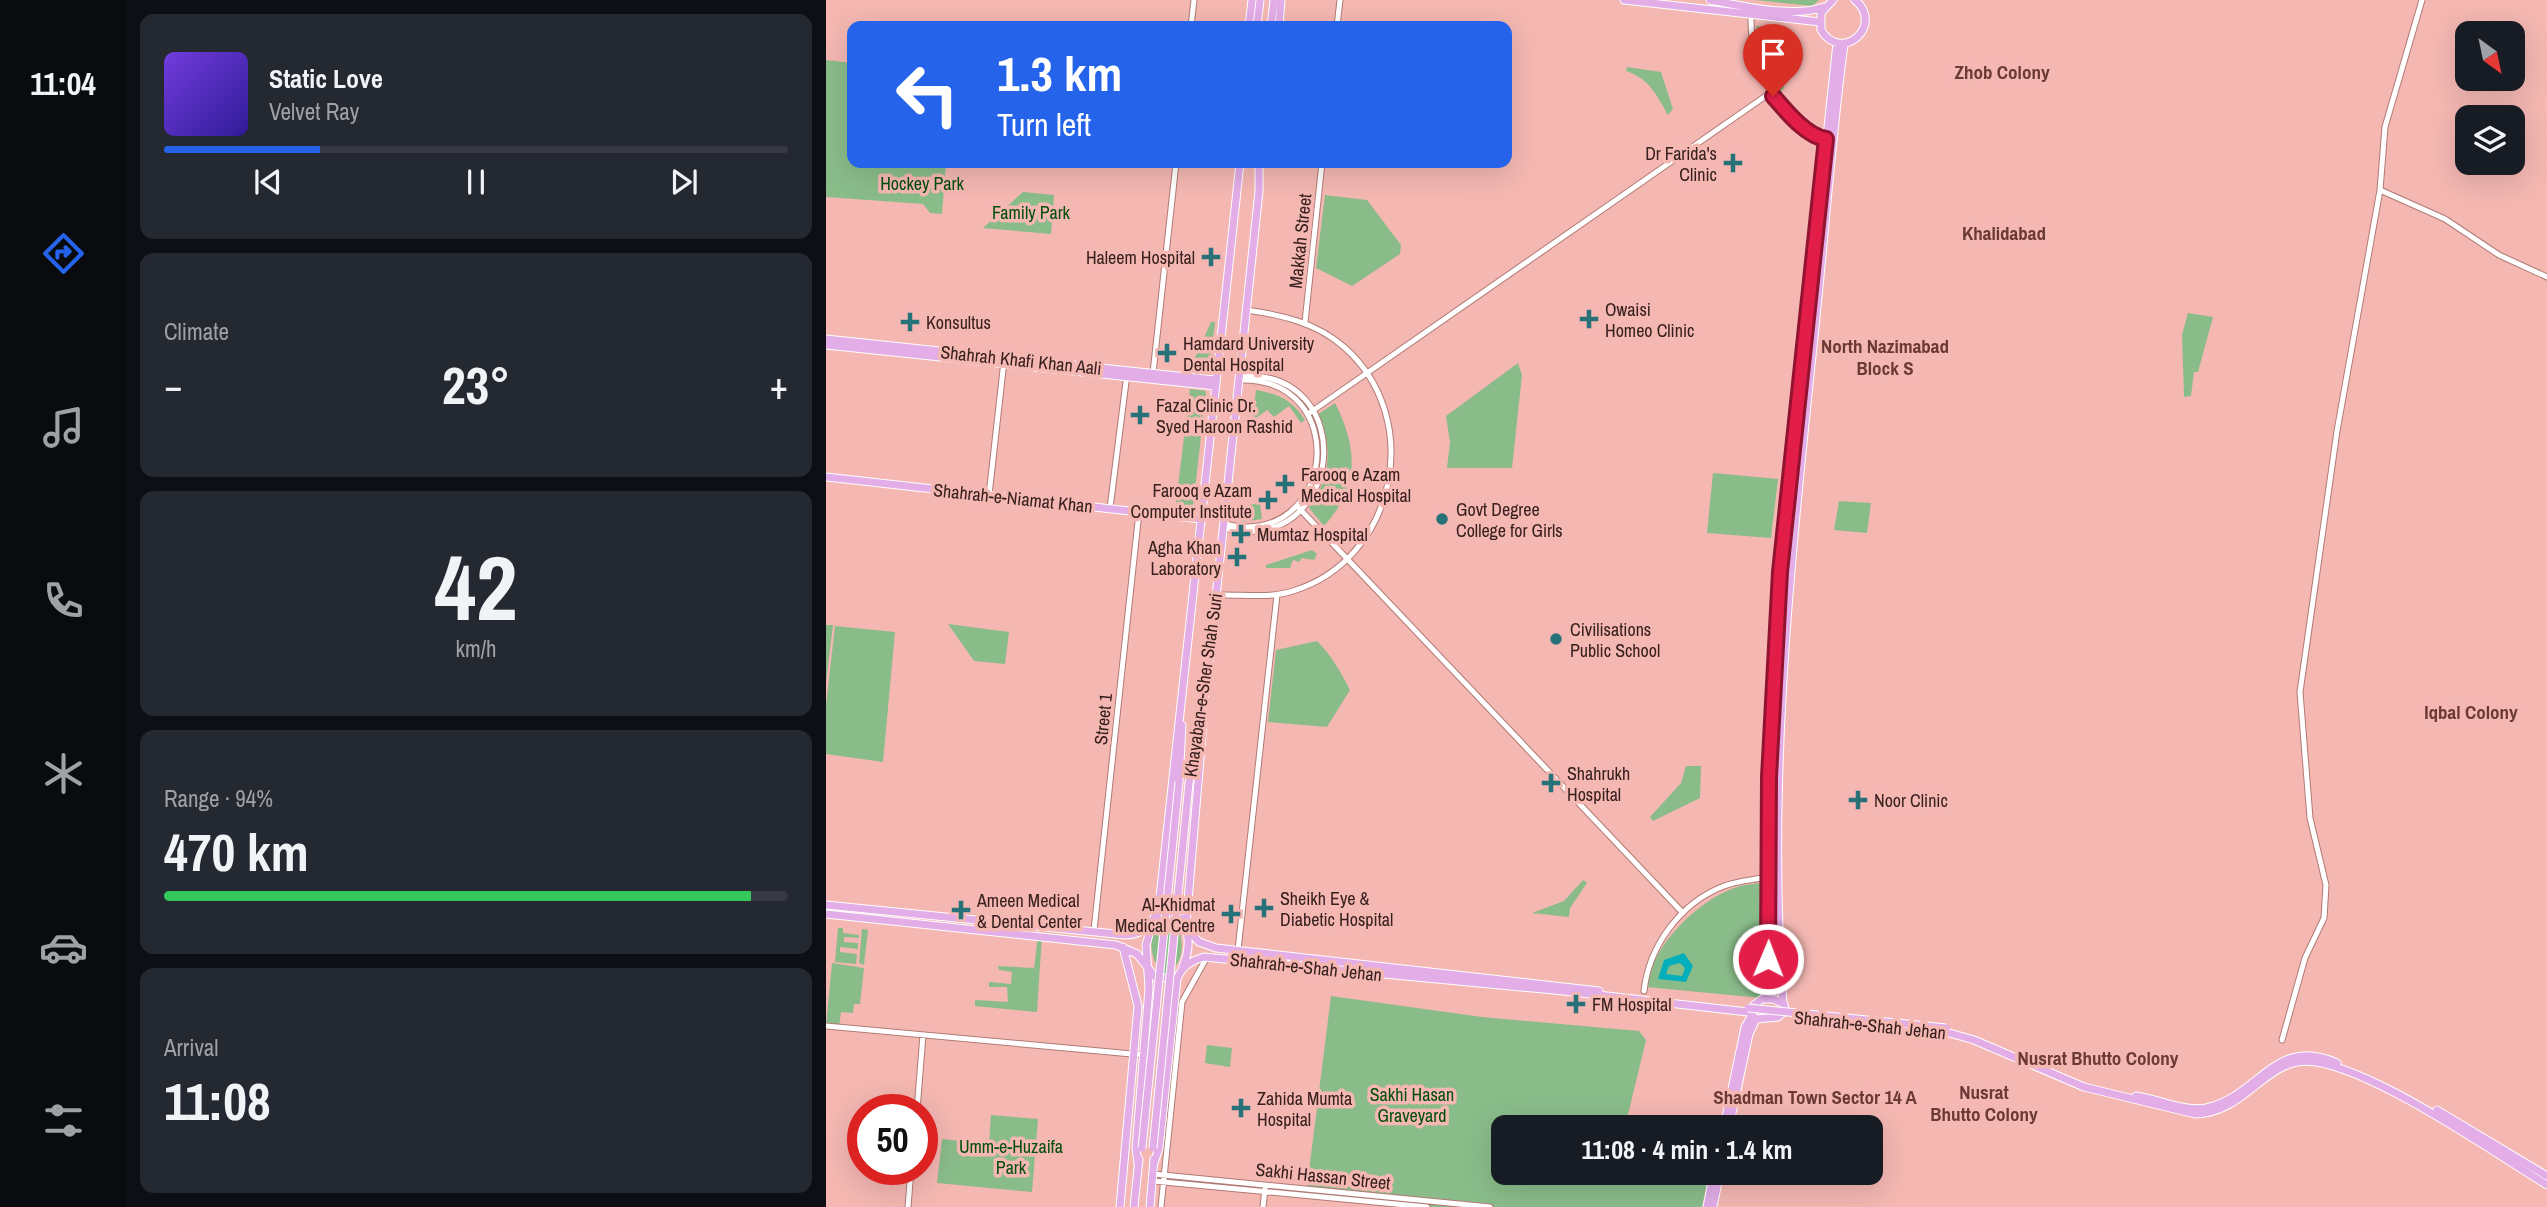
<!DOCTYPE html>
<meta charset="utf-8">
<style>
:root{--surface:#171b24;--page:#242831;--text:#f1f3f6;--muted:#9ea1a6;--line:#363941;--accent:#2563eb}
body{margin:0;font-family:"Archivo Narrow",sans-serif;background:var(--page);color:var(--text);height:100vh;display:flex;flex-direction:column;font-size:26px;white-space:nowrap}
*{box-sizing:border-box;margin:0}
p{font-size:23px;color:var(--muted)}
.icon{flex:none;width:38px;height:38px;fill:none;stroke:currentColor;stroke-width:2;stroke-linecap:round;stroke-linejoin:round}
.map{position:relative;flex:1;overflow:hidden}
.sheet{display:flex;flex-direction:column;gap:14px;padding:14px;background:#0d0f14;width:700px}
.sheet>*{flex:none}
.top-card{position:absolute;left:21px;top:21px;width:665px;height:147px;border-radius:14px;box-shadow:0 7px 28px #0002;background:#2563eb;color:#fff;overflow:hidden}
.needle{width:46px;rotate:147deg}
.controls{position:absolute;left:1629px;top:21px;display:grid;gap:14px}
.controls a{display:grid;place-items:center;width:70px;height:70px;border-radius:14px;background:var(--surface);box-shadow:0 7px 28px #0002;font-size:35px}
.speed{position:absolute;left:21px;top:1094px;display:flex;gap:14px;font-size:35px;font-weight:700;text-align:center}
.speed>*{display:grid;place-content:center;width:91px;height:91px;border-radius:50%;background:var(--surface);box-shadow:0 7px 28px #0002;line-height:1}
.speed .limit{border:10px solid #d22;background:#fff;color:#111}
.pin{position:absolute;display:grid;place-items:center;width:60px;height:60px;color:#fff;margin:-72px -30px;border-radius:50% 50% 50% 0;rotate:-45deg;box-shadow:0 0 7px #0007}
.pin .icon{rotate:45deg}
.me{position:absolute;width:77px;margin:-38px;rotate:1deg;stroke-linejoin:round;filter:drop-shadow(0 0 5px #0008)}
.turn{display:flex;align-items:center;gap:24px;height:147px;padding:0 35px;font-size:32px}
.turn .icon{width:91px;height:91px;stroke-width:2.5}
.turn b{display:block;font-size:49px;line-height:60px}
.big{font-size:52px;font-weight:700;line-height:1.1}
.sheet .widget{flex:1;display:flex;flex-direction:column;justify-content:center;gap:10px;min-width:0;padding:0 24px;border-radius:14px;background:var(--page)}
.sheet .dial{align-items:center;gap:0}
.dial b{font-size:91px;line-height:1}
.song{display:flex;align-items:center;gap:21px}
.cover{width:84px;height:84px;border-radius:10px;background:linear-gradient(135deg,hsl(260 70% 55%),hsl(250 70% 35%))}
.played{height:7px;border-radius:4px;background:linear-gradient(90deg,var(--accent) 25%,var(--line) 25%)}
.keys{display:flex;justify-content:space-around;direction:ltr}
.heat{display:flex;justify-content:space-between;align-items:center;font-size:38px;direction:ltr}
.charge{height:10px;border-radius:5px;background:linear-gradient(90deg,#34c759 94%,var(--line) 0)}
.trip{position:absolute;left:665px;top:1115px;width:392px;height:70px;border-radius:14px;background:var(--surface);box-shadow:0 7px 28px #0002;font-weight:700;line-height:70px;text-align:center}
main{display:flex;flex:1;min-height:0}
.tabs{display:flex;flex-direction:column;width:126px;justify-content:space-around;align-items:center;background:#090b0e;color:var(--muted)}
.tabs .icon{width:49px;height:49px}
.tabs .current{color:var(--accent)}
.tabs b{font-size:32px;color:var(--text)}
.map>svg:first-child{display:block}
.green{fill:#8abc8a}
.water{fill:#04afbc;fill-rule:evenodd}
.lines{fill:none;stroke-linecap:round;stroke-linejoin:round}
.minor-casing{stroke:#b27a75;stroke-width:7}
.major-casing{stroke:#fff;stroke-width:9}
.minor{stroke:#fff;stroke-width:5}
.major{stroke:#e3ade8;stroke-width:7}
.major-bridge-casing{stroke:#fff;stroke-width:9;stroke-linecap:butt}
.major-bridge{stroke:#e3ade8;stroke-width:7}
.route-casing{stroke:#92132f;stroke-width:18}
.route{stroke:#e11d48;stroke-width:12}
.poi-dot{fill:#277178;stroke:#f4b7b2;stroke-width:2.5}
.labels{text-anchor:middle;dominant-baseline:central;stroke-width:7;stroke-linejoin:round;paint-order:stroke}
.poi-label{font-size:18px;fill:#37201e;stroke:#f4b7b2;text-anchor:start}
.park-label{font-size:18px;fill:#014e0d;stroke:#f4b7b2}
.street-label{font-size:18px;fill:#37201e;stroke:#f4b7b2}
.neighbourhood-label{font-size:19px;font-weight:bold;fill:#6b3936;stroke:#f4b7b2}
</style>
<main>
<nav class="tabs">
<b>11:04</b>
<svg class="icon current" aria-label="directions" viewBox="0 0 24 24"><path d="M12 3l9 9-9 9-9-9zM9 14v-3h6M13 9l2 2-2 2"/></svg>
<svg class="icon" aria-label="music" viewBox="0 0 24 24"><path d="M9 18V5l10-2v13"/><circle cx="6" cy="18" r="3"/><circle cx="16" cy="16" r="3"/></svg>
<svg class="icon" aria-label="phone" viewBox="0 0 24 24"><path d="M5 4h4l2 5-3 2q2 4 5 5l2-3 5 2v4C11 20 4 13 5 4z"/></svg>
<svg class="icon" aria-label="climate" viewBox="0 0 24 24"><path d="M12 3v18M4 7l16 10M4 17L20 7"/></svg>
<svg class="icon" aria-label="car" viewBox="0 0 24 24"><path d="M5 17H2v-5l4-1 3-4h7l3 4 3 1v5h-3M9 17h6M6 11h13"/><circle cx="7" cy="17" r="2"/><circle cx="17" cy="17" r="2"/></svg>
<svg class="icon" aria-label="filters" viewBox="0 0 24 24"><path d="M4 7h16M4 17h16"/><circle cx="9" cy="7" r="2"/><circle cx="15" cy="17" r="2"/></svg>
</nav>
<section class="sheet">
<div class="widget">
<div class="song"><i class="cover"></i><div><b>Static Love</b><p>Velvet Ray</p></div></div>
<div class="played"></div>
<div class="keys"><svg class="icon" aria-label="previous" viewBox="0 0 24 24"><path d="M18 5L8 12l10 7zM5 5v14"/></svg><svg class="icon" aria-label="pause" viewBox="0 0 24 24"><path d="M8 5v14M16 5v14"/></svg><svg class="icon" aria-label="next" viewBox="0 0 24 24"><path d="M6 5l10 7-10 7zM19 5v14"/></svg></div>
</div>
<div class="widget"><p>Climate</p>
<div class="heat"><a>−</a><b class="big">23°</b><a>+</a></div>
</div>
<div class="widget dial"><b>42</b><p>km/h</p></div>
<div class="widget"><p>Range · 94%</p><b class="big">470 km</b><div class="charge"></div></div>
<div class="widget"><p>Arrival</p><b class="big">11:08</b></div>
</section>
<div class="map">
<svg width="1721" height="1207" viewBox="0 0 1721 1207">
<rect width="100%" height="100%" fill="#f4b7b2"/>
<path class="green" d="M 929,0 L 993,0 L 986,6 Z
M 930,26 L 961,27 L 958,88 L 952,94 L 937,67 Z
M 0,60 L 26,63 L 26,163 L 120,163 L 116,214 L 104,213 L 97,204 L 0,197 Z
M 801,67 L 835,72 L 847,109 L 842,115 C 831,96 824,79 800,71 Z
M 197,192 L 228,195 L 225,234 L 157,228 Z
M 499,195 L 541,200 L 575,245 L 574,254 L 526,286 L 490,268 Z
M 1362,313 L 1387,317 L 1372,372 L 1368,372 L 1365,396 L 1358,397 L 1356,335 Z
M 385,322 L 389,322 L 383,372 L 363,371 Z
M 692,363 L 696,375 L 686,468 L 621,468 L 624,442 L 620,416 Z
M 364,389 L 380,391 L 367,508 L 353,507 L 350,502 Z
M 430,390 C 453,394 466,400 479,420 L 475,423 L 463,406 L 448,417 L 441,410 L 430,418 L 427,416 Z
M 509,403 C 532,449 534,486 498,526 L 483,508 C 504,479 508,447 491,415 Z
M 887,473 L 952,479 L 945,538 L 881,533 Z
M 1013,501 L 1045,503 L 1041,533 L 1008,530 Z
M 434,503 L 436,519 L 416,522 L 418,506 Z
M 486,550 L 491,554 L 488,560 L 476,558 L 473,562 L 467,560 L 464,568 L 440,568 L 440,565 Z
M 122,624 L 183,632 L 179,664 L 148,661 Z
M 0,625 L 7,625 L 0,683 Z
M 9,626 L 69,632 L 57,762 L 0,754 L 0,705 Z
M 491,641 C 506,656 514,671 524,690 L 501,727 L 442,722 L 450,650 Z
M 860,766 L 875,766 L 874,798 L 827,821 L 824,817 L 855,783 Z
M 757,880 L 761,883 L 744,908 L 743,917 L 706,913 L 738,901 Z
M 935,883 L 936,998 L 820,987 C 826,946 870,902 908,888 C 916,885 926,884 935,883 Z
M 347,918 C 359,935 361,966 338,974 C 320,960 320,918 347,918 Z
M 12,928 L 17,928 L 17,933 L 33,935 L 33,938 L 18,937 L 18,942 L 32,943 L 32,949 L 14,947 L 14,952 L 31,954 L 30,964 L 9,962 Z
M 36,929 L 42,930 L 38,965 L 33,963 Z
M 212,936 L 216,936 L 211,1012 L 149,1006 L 149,1000 L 182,1002 L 181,987 L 163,987 L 163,982 L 185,984 L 186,972 L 173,970 L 172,966 L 208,968 Z
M 6,963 L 38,968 L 34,1004 L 28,1004 L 27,1013 L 15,1012 L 13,1027 L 0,1026 Z
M 505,996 L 656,1017 L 813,1031 L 820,1040 L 799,1127 L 677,1127 L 677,1172 L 883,1173 L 876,1207 L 601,1207 L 480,1195 Z
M 381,1045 L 406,1048 L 404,1067 L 379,1063 Z
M 165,1115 L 212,1119 L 206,1192 L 111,1183 L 116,1139 L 163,1144 Z"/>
<path class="water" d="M 858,953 L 867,966 L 860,982 L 832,979 L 838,960 ZM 854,963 L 859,968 L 856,976 L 840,974 L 843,966 Z"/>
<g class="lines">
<defs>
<path id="minor" d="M 925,14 C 924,58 938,94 972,121 C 981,128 989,137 1000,139
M 365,26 L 368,0
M 511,26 L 514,0
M 1554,190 L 1619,219 L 1673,255 L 1721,277
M 479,322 L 496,163
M 327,373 L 350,163
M 482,414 L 944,93
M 163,495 L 178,361
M 471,506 L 857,913
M 284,508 L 301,374
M 398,524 C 510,551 528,376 413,380
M 397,528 C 518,559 538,368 413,376
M 398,595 C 421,595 445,598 467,591 C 571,559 599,418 518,347 C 491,323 456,315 420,310
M 268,930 L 313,512
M 412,950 L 451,595
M 818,991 C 823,946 854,903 898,886 C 911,881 927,880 941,877
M 0,1026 L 317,1055
M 1456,1040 L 1479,958 L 1498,918 L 1500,885 L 1484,818 L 1474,692 L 1511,431 L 1554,190 L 1559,127 L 1596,0
M 91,1110 L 97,1035
M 327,1174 L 664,1207
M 327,1181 L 601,1207
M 82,1207 L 85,1169
M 335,1207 L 356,1002 L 381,957
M 437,1207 L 439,1189"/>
<path id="major" d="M 798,0 L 994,22
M 884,0 C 915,6 968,18 998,7
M 1007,0 L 995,13 L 995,30 C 1016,64 1059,25 1029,0
M 423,26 L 426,0
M 431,26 L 434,0
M 445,26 L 448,0
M 453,26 L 455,0
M 0,339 L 389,380
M 0,345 L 389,386
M 0,477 L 375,519
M 353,782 L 356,725
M 363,783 L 381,681 L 433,191 L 433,163
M 0,905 L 299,935 C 324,934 330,919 334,897 L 414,163
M 0,914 L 290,945 L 311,954 L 330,978 L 347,978
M 360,924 L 377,723
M 363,931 L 373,942 L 390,948 L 773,991
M 936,999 L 947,999 L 958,1004 L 959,1011 L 952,1017 L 930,1019 L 925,1014 L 928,1005 Z
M 939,999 L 943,934 L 945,711 L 954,572 L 1011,43
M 957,1003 C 941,790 963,578 985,365 C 997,258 1004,150 1018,44
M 1120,1032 L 1148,1040 L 1258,1087 L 1369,1114 C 1415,1113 1435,1069 1471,1062 C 1524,1051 1673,1156 1721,1185
M 1310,1096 C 1332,1099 1359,1112 1380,1108 C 1434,1096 1449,1035 1511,1063
M 1611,1110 L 1721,1176
M 898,1127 L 919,1027 L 926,1015
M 903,1127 L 923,1034 L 930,1019
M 312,1163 L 310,1148 L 323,988 L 320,945 L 326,924 L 341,913 L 353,916 C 365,931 364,950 357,966
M 328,1163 L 333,1148 L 351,979 C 356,966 365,961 378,957 L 728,990 L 922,1012
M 294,1207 L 312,1006 L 297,947
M 308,1207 L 313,1159
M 324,1207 L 328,1159
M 881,1207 L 888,1172
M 887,1207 L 894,1172"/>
</defs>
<use href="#minor" class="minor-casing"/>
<use href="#major" class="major-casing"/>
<use href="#minor" class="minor"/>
<use href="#major" class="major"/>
<defs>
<path id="major-bridge" d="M 922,1008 L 1120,1028
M 316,1148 L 353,782
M 327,1148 L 363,783"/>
</defs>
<use href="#major-bridge" class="major-bridge-casing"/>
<use href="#major-bridge" class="major-bridge"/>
</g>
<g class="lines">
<defs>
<path id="route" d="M 942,959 L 943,777 L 954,572 L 1000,139 C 980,136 960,111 947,96"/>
</defs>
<use href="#route" class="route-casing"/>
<use href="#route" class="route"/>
</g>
<g class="poi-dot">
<path d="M903.5 152.5h7v7h7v7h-7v7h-7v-7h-7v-7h7z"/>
<path d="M381.5 246.5h7v7h7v7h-7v7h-7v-7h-7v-7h7z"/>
<path d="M759.5 308.5h7v7h7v7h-7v7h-7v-7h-7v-7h7z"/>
<path d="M80.5 311.5h7v7h7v7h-7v7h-7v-7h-7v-7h7z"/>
<path d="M337.5 342.5h7v7h7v7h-7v7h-7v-7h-7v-7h7z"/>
<path d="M310.5 404.5h7v7h7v7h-7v7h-7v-7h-7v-7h7z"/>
<path d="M455.5 473.5h7v7h7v7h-7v7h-7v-7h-7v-7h7z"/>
<path d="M438.5 489.5h7v7h7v7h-7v7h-7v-7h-7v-7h7z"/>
<circle cx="616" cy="519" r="7"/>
<path d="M411.5 523.5h7v7h7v7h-7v7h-7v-7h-7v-7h7z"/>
<path d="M407.5 546.5h7v7h7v7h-7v7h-7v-7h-7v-7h7z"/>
<circle cx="730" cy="639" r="7"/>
<path d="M721.5 772.5h7v7h7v7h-7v7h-7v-7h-7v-7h7z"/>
<path d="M1028.5 789.5h7v7h7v7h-7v7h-7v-7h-7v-7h7z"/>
<path d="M434.5 897.5h7v7h7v7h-7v7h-7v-7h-7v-7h7z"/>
<path d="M131.5 899.5h7v7h7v7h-7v7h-7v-7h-7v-7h7z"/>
<path d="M401.5 903.5h7v7h7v7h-7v7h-7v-7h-7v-7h7z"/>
<path d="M746.5 993.5h7v7h7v7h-7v7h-7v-7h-7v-7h7z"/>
<path d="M411.5 1097.5h7v7h7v7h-7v7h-7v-7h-7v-7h7z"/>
</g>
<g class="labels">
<g class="poi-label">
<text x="891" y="153" text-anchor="end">Dr Farida's<tspan x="891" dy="21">Clinic</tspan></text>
<text x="369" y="257" text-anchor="end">Haleem Hospital</text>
<text x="779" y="309">Owaisi<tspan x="779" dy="21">Homeo Clinic</tspan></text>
<text x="100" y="322">Konsultus</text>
<text x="357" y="343">Hamdard University<tspan x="357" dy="21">Dental Hospital</tspan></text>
<text x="330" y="405">Fazal Clinic Dr.<tspan x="330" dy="21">Syed Haroon Rashid</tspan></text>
<text x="475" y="474">Farooq e Azam<tspan x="475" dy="21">Medical Hospital</tspan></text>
<text x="426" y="490" text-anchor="end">Farooq e Azam<tspan x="426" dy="21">Computer Institute</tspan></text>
<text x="630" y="509">Govt Degree<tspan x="630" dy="21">College for Girls</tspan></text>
<text x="431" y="534">Mumtaz Hospital</text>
<text x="395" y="547" text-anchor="end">Agha Khan<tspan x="395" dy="21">Laboratory</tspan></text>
<text x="744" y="629">Civilisations<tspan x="744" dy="21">Public School</tspan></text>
<text x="741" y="773">Shahrukh<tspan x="741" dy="21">Hospital</tspan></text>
<text x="1048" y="800">Noor Clinic</text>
<text x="454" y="898">Sheikh Eye &amp;<tspan x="454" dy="21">Diabetic Hospital</tspan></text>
<text x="151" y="900">Ameen Medical<tspan x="151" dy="21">&amp; Dental Center</tspan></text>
<text x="389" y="904" text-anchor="end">Al-Khidmat<tspan x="389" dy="21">Medical Centre</tspan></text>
<text x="766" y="1004">FM Hospital</text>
<text x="431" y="1098">Zahida Mumta<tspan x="431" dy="21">Hospital</tspan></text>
</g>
<g class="park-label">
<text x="96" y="183">Hockey Park</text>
<text x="205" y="212">Family Park</text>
<text x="586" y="1094">Sakhi Hasan<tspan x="586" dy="21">Graveyard</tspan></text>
<text x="185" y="1146">Umm-e-Huzaifa<tspan x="185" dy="21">Park</tspan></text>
</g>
<g class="street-label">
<text transform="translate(474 241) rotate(-84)">Makkah Street</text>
<text transform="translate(195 360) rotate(6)">Shahrah Khafi Khan Aali</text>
<text transform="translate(187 498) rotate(6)">Shahrah-e-Niamat Khan</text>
<text transform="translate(377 685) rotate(-82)">Khayaban-e-Sher Shah Suri</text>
<text transform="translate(277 719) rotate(-84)">Street 1</text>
<text transform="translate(480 967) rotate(6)">Shahrah-e-Shah Jehan</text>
<text transform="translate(1044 1025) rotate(6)">Shahrah-e-Shah Jehan</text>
<text transform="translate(497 1176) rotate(6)">Sakhi Hassan Street</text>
</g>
<g class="neighbourhood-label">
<text x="1176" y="72">Zhob Colony</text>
<text x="1178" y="233">Khalidabad</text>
<text x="1059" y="346">North Nazimabad<tspan x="1059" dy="22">Block S</tspan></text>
<text x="1645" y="712">Iqbal Colony</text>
<text x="1272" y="1058">Nusrat Bhutto Colony</text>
<text x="1158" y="1092">Nusrat<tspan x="1158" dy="22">Bhutto Colony</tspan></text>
<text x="989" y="1097">Shadman Town Sector 14 A</text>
</g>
</g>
</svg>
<div class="controls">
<a><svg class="needle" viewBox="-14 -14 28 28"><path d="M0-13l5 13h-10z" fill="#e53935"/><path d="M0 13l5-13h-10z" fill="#9ea1a6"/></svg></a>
<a><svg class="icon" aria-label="layers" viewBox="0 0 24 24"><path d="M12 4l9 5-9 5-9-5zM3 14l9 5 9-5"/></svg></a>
</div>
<div class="speed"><div class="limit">50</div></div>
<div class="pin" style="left:947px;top:96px;background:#d93025"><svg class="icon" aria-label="arrive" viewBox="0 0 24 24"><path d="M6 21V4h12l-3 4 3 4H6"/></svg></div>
<svg class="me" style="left:942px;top:959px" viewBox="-20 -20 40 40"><circle r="17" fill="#e11d48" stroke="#fff" stroke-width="3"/><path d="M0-11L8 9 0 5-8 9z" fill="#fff"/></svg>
<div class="trip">11:08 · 4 min · 1.4 km</div>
<div class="top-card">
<div class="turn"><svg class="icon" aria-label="left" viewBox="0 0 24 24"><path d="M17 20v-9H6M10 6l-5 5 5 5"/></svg><div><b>1.3 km</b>Turn left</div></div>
</div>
</div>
</main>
